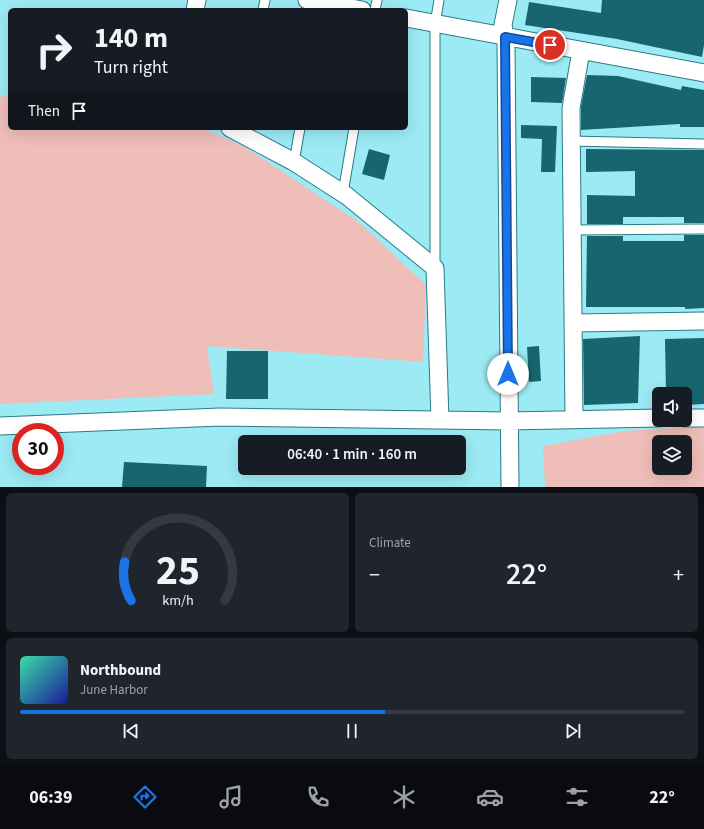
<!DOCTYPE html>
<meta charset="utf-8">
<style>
:root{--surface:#171b24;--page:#20242c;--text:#f1f3f6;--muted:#9ea1a6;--line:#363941;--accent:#1a73e8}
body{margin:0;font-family:"Source Sans 3",sans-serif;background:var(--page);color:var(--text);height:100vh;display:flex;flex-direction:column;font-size:15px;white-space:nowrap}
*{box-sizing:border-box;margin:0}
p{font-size:13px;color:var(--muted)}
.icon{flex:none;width:22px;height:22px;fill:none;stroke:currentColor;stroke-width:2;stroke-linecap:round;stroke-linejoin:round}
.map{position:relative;height:487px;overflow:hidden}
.panel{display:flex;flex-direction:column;gap:6px;padding:6px;background:#0d0f14;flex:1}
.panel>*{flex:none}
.banner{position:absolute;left:8px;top:8px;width:400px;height:122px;border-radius:6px;box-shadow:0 4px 16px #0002;background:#171b24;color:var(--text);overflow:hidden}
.buttons{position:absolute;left:652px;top:387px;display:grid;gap:8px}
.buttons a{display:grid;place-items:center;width:40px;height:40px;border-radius:6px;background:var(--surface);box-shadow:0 4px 16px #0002;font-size:20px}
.speed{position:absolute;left:12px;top:423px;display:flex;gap:8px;font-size:20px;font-weight:700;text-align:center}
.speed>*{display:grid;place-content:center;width:52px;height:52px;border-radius:50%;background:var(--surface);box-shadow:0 4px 16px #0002;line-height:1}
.speed .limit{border:6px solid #d22;background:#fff;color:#111}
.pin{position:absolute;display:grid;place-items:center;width:34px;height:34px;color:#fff;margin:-17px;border:2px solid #fff;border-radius:50%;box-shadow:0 1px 4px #0007}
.me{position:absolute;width:44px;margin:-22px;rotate:0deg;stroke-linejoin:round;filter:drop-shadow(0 0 3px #0008)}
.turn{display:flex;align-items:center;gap:14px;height:84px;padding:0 20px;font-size:18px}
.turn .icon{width:52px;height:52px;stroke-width:2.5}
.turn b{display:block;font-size:28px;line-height:34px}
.then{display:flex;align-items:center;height:38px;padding:0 20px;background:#0003;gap:8px;font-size:15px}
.big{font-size:30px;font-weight:600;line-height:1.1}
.panel .tile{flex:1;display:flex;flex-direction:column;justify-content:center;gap:6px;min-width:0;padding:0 14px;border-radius:6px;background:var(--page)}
.panel .dial{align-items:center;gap:0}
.dial svg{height:104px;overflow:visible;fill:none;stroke:var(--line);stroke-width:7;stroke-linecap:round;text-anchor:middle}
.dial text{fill:var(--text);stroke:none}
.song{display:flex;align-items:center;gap:12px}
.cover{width:48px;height:48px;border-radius:6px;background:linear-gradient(135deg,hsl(160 70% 55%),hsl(240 70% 35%))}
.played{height:4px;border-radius:2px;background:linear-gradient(90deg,var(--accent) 55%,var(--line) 55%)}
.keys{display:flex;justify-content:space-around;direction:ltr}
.heat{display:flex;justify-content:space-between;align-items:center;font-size:22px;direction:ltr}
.panel .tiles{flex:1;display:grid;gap:6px;grid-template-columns:1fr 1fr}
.tile:last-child{grid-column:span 2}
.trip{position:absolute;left:238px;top:435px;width:228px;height:40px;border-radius:6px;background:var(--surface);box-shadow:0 4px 16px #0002;font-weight:600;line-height:40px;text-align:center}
.tab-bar{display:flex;height:64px;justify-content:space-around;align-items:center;background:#090b0e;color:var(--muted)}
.tab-bar .icon{width:28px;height:28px}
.tab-bar .selected{color:var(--accent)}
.tab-bar b{font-size:18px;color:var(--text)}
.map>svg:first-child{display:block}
.green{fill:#efbeb9;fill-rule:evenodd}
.building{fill:#17666f}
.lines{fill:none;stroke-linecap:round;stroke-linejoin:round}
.service-casing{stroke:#2a7b85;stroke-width:11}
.minor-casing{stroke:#2a7b85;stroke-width:19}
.service{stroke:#fff;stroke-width:9}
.minor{stroke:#fff;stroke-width:17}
.route-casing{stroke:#114b97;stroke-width:10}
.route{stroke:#1a73e8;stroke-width:7}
</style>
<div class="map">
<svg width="704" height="487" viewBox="0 0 704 487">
<rect width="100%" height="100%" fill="#9ceaf4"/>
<path class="green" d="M 10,94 L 10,128 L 202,128 L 245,147 L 360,223 L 426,285 L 423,362 L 207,346 L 214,394 L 0,404 L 0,97 Z
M 704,426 L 704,487 L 545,487 L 543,446 L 624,431 ZM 659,442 L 685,442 L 685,468 L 659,468 Z"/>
<path class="building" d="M 602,0 L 704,0 L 704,45 L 702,57 L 617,39 L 525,25 L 529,2 L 601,13 Z
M 587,75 L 618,76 L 681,90 L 682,86 L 704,90 L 704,127 L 680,127 L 680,124 L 581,130 L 581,106 Z
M 531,77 L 566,78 L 562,103 L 531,102 Z
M 521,125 L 557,126 L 555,172 L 541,172 L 542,139 L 521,138 Z
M 369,149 L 390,155 L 384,180 L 362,174 Z
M 586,149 L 704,150 L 704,223 L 684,223 L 684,217 L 623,217 L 623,224 L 587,224 L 587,195 L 635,196 L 635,171 L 586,172 Z
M 684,235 L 704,235 L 704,308 L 685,309 L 685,307 L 586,307 L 587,236 L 623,236 L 623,241 L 684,241 Z
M 640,336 L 638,403 L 584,405 L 583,339 Z
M 704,338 L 704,404 L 685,405 L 685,394 L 666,394 L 665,339 Z
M 539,346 L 541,381 L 529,382 L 527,347 Z
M 227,351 L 268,351 L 268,399 L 226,399 Z
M 124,462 L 207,466 L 206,487 L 122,487 Z"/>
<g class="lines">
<defs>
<path id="service" d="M 263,10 L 265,0
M 375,10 L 377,0
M 571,141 L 704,144
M 294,162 L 300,128
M 343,193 L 354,128
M 572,230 L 704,229
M 435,268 L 435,24 L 439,0"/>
<path id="minor" d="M 307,0 L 362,10
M 508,0 L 503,25 L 506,43 L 510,487
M 195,10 L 197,0
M 406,18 L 704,73
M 230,128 L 294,162 L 347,196 L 435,268 L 440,420
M 573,323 L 704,321
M 574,418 L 571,108 L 581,51
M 685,418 L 704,418
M 0,426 L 220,417 L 509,421 L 659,418"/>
</defs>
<use href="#service" class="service-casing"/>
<use href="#minor" class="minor-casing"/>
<use href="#service" class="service"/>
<use href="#minor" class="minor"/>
</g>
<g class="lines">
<defs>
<path id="route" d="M 508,374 L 505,37 L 550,45"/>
</defs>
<use href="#route" class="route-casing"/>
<use href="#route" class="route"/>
</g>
</svg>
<div class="buttons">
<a><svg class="icon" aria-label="sound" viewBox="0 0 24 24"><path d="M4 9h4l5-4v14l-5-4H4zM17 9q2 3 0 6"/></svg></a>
<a><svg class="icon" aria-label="layers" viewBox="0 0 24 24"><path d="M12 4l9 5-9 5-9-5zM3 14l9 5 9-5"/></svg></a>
</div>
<div class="speed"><div class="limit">30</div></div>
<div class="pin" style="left:550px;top:45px;background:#d93025"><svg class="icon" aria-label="arrive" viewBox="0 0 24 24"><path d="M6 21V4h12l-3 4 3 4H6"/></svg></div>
<svg class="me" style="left:508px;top:374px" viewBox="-20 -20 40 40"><circle r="19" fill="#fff"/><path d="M0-13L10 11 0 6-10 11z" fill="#1a73e8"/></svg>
<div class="trip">06:40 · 1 min · 160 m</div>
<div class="banner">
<div class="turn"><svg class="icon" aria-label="right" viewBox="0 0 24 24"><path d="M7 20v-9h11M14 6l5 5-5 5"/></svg><div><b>140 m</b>Turn right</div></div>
<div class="then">Then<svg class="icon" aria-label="arrive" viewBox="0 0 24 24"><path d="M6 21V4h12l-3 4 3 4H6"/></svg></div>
</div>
</div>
<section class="panel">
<div class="tiles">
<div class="tile dial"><svg viewBox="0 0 100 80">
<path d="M14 69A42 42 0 1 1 86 69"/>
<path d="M14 69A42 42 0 0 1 9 39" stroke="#1a73e8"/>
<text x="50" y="56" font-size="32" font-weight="700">25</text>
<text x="50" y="72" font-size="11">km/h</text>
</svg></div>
<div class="tile"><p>Climate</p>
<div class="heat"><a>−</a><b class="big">22°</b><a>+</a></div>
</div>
<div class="tile">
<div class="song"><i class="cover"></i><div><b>Northbound</b><p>June Harbor</p></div></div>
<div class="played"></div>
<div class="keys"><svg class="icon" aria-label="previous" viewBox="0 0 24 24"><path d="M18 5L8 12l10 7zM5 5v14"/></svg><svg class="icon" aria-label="pause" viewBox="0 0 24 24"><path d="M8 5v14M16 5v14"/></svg><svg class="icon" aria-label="next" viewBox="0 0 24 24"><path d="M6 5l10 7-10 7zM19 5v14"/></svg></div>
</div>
</div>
</section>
<nav class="tab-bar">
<b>06:39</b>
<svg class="icon selected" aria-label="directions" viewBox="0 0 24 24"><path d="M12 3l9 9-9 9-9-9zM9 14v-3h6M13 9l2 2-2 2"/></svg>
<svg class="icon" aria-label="music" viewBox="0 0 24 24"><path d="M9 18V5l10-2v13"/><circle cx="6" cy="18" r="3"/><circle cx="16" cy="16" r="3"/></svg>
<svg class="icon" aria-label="phone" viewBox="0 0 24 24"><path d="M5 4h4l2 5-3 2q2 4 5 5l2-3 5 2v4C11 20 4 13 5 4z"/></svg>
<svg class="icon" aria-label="climate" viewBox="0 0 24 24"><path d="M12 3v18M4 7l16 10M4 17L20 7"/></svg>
<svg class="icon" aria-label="car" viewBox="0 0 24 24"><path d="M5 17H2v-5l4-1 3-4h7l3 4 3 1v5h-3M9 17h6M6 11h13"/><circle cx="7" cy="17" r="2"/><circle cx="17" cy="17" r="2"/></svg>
<svg class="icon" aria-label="filters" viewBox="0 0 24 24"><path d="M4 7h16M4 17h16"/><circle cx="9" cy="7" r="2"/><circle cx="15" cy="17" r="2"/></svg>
<b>22°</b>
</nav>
